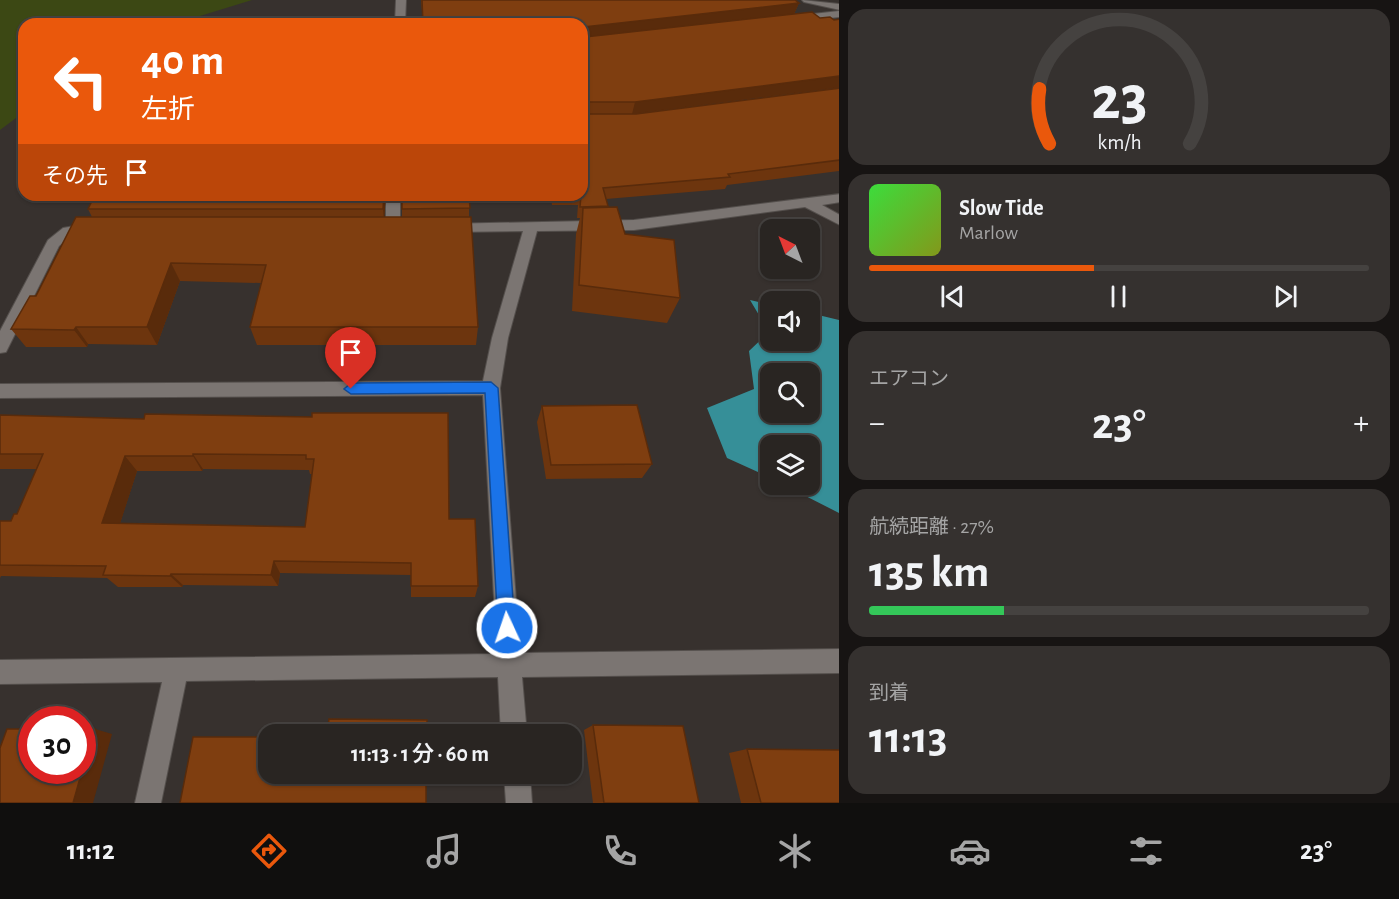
<!DOCTYPE html>
<html lang="ja">
<meta charset="utf-8">
<style>
:root{--surface:#292522;--page:#35312f;--text:#f1f3f6;--muted:#a5a5a5;--line:#454240;--accent:#ea580c}
body{margin:0;font-family:"Alegreya Sans","Noto Sans JP",sans-serif;background:var(--page);color:var(--text);height:100vh;display:flex;flex-direction:column;font-size:22px;white-space:nowrap}
*{box-sizing:border-box;margin:0}
p{font-size:20px;color:var(--muted)}
.icon{flex:none;width:33px;height:33px;fill:none;stroke:currentColor;stroke-width:2;stroke-linecap:round;stroke-linejoin:round}
.map{position:relative;flex:1;overflow:hidden}
.panel{display:flex;flex-direction:column;gap:9px;padding:9px;background:#171413;width:560px}
.panel>*{flex:none}
.top-card{position:absolute;left:18px;top:18px;width:570px;height:183px;border-radius:18px;box-shadow:0 2px 4px #0004,0 0 0 2px var(--line);background:#ea580c;color:#fff;overflow:hidden}
.needle{width:39px;rotate:318deg}
.tools{position:absolute;left:760px;top:219px;display:grid;gap:12px}
.tools a{display:grid;place-items:center;width:60px;height:60px;border-radius:12px;background:var(--surface);box-shadow:0 2px 4px #0004,0 0 0 2px var(--line);font-size:30px}
.speed{position:absolute;left:18px;top:706px;display:flex;gap:12px;font-size:30px;font-weight:700;text-align:center}
.speed>*{display:grid;place-content:center;width:78px;height:78px;border-radius:50%;background:var(--surface);box-shadow:0 2px 4px #0004,0 0 0 2px var(--line);line-height:1}
.speed .limit{border:9px solid #d22;background:#fff;color:#111}
.pin{position:absolute;display:grid;place-items:center;width:51px;height:51px;color:#fff;margin:-62px -26px;border-radius:50% 50% 50% 0;rotate:-45deg;box-shadow:0 0 6px #0007}
.pin .icon{rotate:45deg}
.me{position:absolute;width:66px;margin:-33px;rotate:357deg;stroke-linejoin:round;filter:drop-shadow(0 0 4px #0008)}
.turn{display:flex;align-items:center;gap:21px;height:126px;padding:0 24px;font-size:27px}
.turn .icon{width:78px;height:78px;stroke-width:2.5}
.turn b{display:block;font-size:42px;line-height:51px}
.then{display:flex;align-items:center;height:57px;padding:0 24px;background:#0003;gap:12px;font-size:22px}
.big{font-size:45px;font-weight:600;line-height:1.1}
.panel .tile{flex:1;display:flex;flex-direction:column;justify-content:center;gap:9px;min-width:0;padding:0 21px;border-radius:18px;background:var(--page)}
.panel .dial{align-items:center;gap:0}
.dial svg{height:156px;overflow:visible;fill:none;stroke:var(--line);stroke-width:7;stroke-linecap:round;text-anchor:middle}
.dial text{fill:var(--text);stroke:none}
.song{display:flex;align-items:center;gap:18px}
.cover{width:72px;height:72px;border-radius:9px;background:linear-gradient(135deg,hsl(120 70% 55%),hsl(70 70% 35%))}
.played{height:6px;border-radius:3px;background:linear-gradient(90deg,var(--accent) 45%,var(--line) 45%)}
.keys{display:flex;justify-content:space-around;direction:ltr}
.heat{display:flex;justify-content:space-between;align-items:center;font-size:33px;direction:ltr}
.charge{height:9px;border-radius:4px;background:linear-gradient(90deg,#34c759 27%,var(--line) 0)}
.trip{position:absolute;left:258px;top:724px;width:324px;height:60px;border-radius:18px;background:var(--surface);box-shadow:0 2px 4px #0004,0 0 0 2px var(--line);font-weight:600;line-height:60px;text-align:center}
.menu{display:flex;height:96px;justify-content:space-around;align-items:center;background:#100f0e;color:var(--muted)}
.menu .icon{width:42px;height:42px}
.menu .active{color:var(--accent)}
.menu b{font-size:27px;color:var(--text)}
main{display:flex;flex:1;min-height:0}
.map>svg:first-child{display:block}
.green{fill:#3c4814}
.water{fill:#368f98;fill-rule:evenodd}
.lines{fill:none;stroke-linecap:round;stroke-linejoin:round}
.minor-casing{stroke:#544f4c;stroke-width:2}
.minor{fill:#7b7572;fill-rule:evenodd}
.wall{fill:#6d350e;fill-rule:evenodd}
.shaded-wall{fill:#592b0b}
.building{fill:#7f3e10;stroke:#592b0b;stroke-width:1.5;fill-rule:evenodd}
.route{fill:#1a73e8;stroke:#114b97;stroke-width:1.5}
</style>
<main>
<div class="map">
<svg width="840" height="803" viewBox="0 0 840 803">
<rect width="100%" height="100%" fill="#37312e"/>
<path class="green" d="M 0,0 L 252,0 L 174,24 L 24,24 L 24,112 L 0,130 Z"/>
<path class="water" d="M 750,300 L 771,305 L 771,340 L 810,340 L 810,313 L 839,320 L 839,513 L 784,485 L 810,484 L 810,446 L 771,446 L 771,478 L 727,458 L 707,408 L 754,389 L 749,351 L 769,332 ZM 771,374 L 810,374 L 810,412 L 771,412 Z"/>
<g class="lines">
<defs>
<path id="minor" d="M 396,0 L 406,0 L 405,24 L 395,24 Z
M 802,0 L 840,4 L 840,10 L 804,2 Z
M 840,11 L 840,17 L 795,22 L 790,19 L 795,16 Z
M 840,194 L 840,202 L 822,205 L 840,215 L 840,225 L 805,207 L 634,230 L 537,231 L 508,338 L 500,388 L 520,653 L 840,649 L 840,673 L 522,677 L 527,735 L 501,735 L 498,677 L 186,681 L 161,803 L 135,803 L 162,682 L 0,684 L 0,660 L 497,654 L 483,395 L 0,398 L 0,384 L 483,381 L 492,338 L 523,231 L 450,232 L 443,227 L 445,224 L 634,220 Z
M 386,195 L 400,195 L 400,226 L 393,231 L 386,226 Z
M 92,223 L 97,225 L 97,231 L 72,235 L 59,246 L 6,352 L 0,353 L 0,331 L 48,240 L 63,228 Z
M 504,774 L 530,774 L 532,803 L 506,803 Z"/>
</defs>
<use href="#minor" class="minor-casing"/>
<use href="#minor" class="minor"/>
</g>
<path class="wall" d="M 421,0 L 795,0 L 799,3 L 794,14 L 834,20 L 840,19 L 840,87 L 632,114 L 583,114 L 636,114 L 840,88 L 840,171 L 727,185 L 725,189 L 606,199 L 608,207 L 625,234 L 680,298 L 667,323 L 572,311 L 576,234 L 580,218 L 577,218 L 578,205 L 552,205 L 551,199 L 469,198 L 469,217 L 478,327 L 476,345 L 257,345 L 250,327 L 261,283 L 180,281 L 157,345 L 88,344 L 87,347 L 26,347 L 11,329 L 92,217 L 88,209 L 95,195 L 386,195 L 384,217 L 402,217 L 402,195 L 582,195 L 582,24 L 423,24 Z
M 542,406 L 652,464 L 642,478 L 546,479 L 537,422 Z
M 0,415 L 144,419 L 312,417 L 449,519 L 478,586 L 475,597 L 411,597 L 411,575 L 280,573 L 278,586 L 183,585 L 182,587 L 118,587 L 107,578 L 1,576 L 0,578 L 0,521 L 11,521 L 17,514 L 37,469 L 0,469 ZM 203,469 L 309,470 L 310,474 L 312,474 L 305,527 L 120,523 L 137,471 L 202,471 Z
M 593,725 L 699,803 L 593,803 L 584,730 Z
M 747,749 L 840,803 L 741,803 L 729,753 Z"/>
<path class="shaded-wall" d="M 799,3 L 794,14 L 582,38 L 584,27 Z
M 840,76 L 840,87 L 632,114 L 635,102 Z
M 384,195 L 386,195 L 384,221 L 383,209 Z
M 171,263 L 180,281 L 157,345 L 147,327 Z
M 76,327 L 88,344 L 87,347 L 74,330 Z
M 193,454 L 203,469 L 202,471 L 193,456 Z
M 125,456 L 137,471 L 116,536 L 102,523 Z
M 274,561 L 280,573 L 278,586 L 271,575 Z
M 171,574 L 183,585 L 182,587 L 170,576 Z
M 95,729 L 112,734 L 93,803 L 73,803 Z"/>
<path class="building" d="M 422,0 L 795,0 L 799,3 L 584,27 L 582,35 L 585,37 L 812,12 L 820,18 L 830,17 L 834,20 L 840,19 L 840,76 L 635,102 L 585,102 L 583,114 L 636,114 L 840,88 L 840,160 L 728,174 L 730,177 L 603,188 L 608,206 L 580,207 L 581,195 L 582,195 L 582,24 L 423,24 Z
M 95,195 L 384,195 L 383,209 L 88,209 Z
M 402,195 L 469,195 L 470,208 L 402,209 Z
M 617,207 L 625,234 L 674,240 L 680,298 L 579,285 L 583,208 Z
M 76,217 L 471,217 L 478,327 L 250,327 L 266,265 L 171,263 L 147,327 L 76,327 L 74,330 L 11,329 L 30,296 L 36,296 Z
M 637,405 L 652,464 L 551,465 L 542,406 Z
M 312,413 L 448,413 L 449,519 L 475,519 L 478,586 L 411,586 L 411,563 L 274,561 L 271,575 L 171,574 L 170,576 L 103,575 L 106,566 L 0,565 L 0,521 L 11,521 L 14,514 L 17,514 L 43,454 L 0,454 L 0,415 L 144,419 L 145,414 L 312,417 ZM 193,454 L 306,455 L 306,459 L 314,459 L 305,527 L 102,523 L 125,456 L 193,456 Z
M 329,719 L 427,720 L 427,735 L 327,735 Z
M 593,725 L 683,726 L 699,803 L 604,803 Z
M 7,729 L 32,729 L 32,771 L 82,771 L 73,803 L 0,803 L 0,748 Z
M 82,729 L 95,729 L 82,771 Z
M 193,737 L 268,737 L 268,774 L 426,774 L 426,803 L 180,803 Z
M 747,749 L 840,750 L 840,803 L 761,803 Z"/>
<path class="route" d="M 491,382 L 498,388 L 515,628 L 513,634 L 507,637 L 501,634 L 498,628 L 485,393 L 351,394 L 344,389 L 351,383 Z"/>
</svg>
<div class="tools">
<a><svg class="needle" viewBox="-14 -14 28 28"><path d="M0-13l5 13h-10z" fill="#e53935"/><path d="M0 13l5-13h-10z" fill="#a5a5a5"/></svg></a>
<a><svg class="icon" aria-label="sound" viewBox="0 0 24 24"><path d="M4 9h4l5-4v14l-5-4H4zM17 9q2 3 0 6"/></svg></a>
<a><svg class="icon" aria-label="search" viewBox="0 0 24 24"><circle cx="10" cy="10" r="6"/><path d="M15 15l6 6"/></svg></a>
<a><svg class="icon" aria-label="layers" viewBox="0 0 24 24"><path d="M12 4l9 5-9 5-9-5zM3 14l9 5 9-5"/></svg></a>
</div>
<div class="speed"><div class="limit">30</div></div>
<div class="pin" style="left:351px;top:389px;background:#d93025"><svg class="icon" aria-label="arrive" viewBox="0 0 24 24"><path d="M6 21V4h12l-3 4 3 4H6"/></svg></div>
<svg class="me" style="left:507px;top:628px" viewBox="-20 -20 40 40"><circle r="17" fill="#1a73e8" stroke="#fff" stroke-width="3"/><path d="M0-11L8 9 0 5-8 9z" fill="#fff"/></svg>
<div class="trip">11:13 · 1 分 · 60 m</div>
<div class="top-card">
<div class="turn"><svg class="icon" aria-label="left" viewBox="0 0 24 24"><path d="M17 20v-9H6M10 6l-5 5 5 5"/></svg><div><b>40 m</b>左折</div></div>
<div class="then">その先<svg class="icon" aria-label="arrive" viewBox="0 0 24 24"><path d="M6 21V4h12l-3 4 3 4H6"/></svg></div>
</div>
</div>
<section class="panel">
<div class="tile dial"><svg viewBox="0 0 100 80">
<path d="M14 69A42 42 0 1 1 86 69"/>
<path d="M14 69A42 42 0 0 1 9 41" stroke="#ea580c"/>
<text x="50" y="56" font-size="32" font-weight="700">23</text>
<text x="50" y="72" font-size="11">km/h</text>
</svg></div>
<div class="tile">
<div class="song"><i class="cover"></i><div><b>Slow Tide</b><p>Marlow</p></div></div>
<div class="played"></div>
<div class="keys"><svg class="icon" aria-label="previous" viewBox="0 0 24 24"><path d="M18 5L8 12l10 7zM5 5v14"/></svg><svg class="icon" aria-label="pause" viewBox="0 0 24 24"><path d="M8 5v14M16 5v14"/></svg><svg class="icon" aria-label="next" viewBox="0 0 24 24"><path d="M6 5l10 7-10 7zM19 5v14"/></svg></div>
</div>
<div class="tile"><p>エアコン</p>
<div class="heat"><a>−</a><b class="big">23°</b><a>+</a></div>
</div>
<div class="tile"><p>航続距離 · 27%</p><b class="big">135 km</b><div class="charge"></div></div>
<div class="tile"><p>到着</p><b class="big">11:13</b></div>
</section>
</main>
<nav class="menu">
<b>11:12</b>
<svg class="icon active" aria-label="directions" viewBox="0 0 24 24"><path d="M12 3l9 9-9 9-9-9zM9 14v-3h6M13 9l2 2-2 2"/></svg>
<svg class="icon" aria-label="music" viewBox="0 0 24 24"><path d="M9 18V5l10-2v13"/><circle cx="6" cy="18" r="3"/><circle cx="16" cy="16" r="3"/></svg>
<svg class="icon" aria-label="phone" viewBox="0 0 24 24"><path d="M5 4h4l2 5-3 2q2 4 5 5l2-3 5 2v4C11 20 4 13 5 4z"/></svg>
<svg class="icon" aria-label="climate" viewBox="0 0 24 24"><path d="M12 3v18M4 7l16 10M4 17L20 7"/></svg>
<svg class="icon" aria-label="car" viewBox="0 0 24 24"><path d="M5 17H2v-5l4-1 3-4h7l3 4 3 1v5h-3M9 17h6M6 11h13"/><circle cx="7" cy="17" r="2"/><circle cx="17" cy="17" r="2"/></svg>
<svg class="icon" aria-label="filters" viewBox="0 0 24 24"><path d="M4 7h16M4 17h16"/><circle cx="9" cy="7" r="2"/><circle cx="15" cy="17" r="2"/></svg>
<b>23°</b>
</nav>
